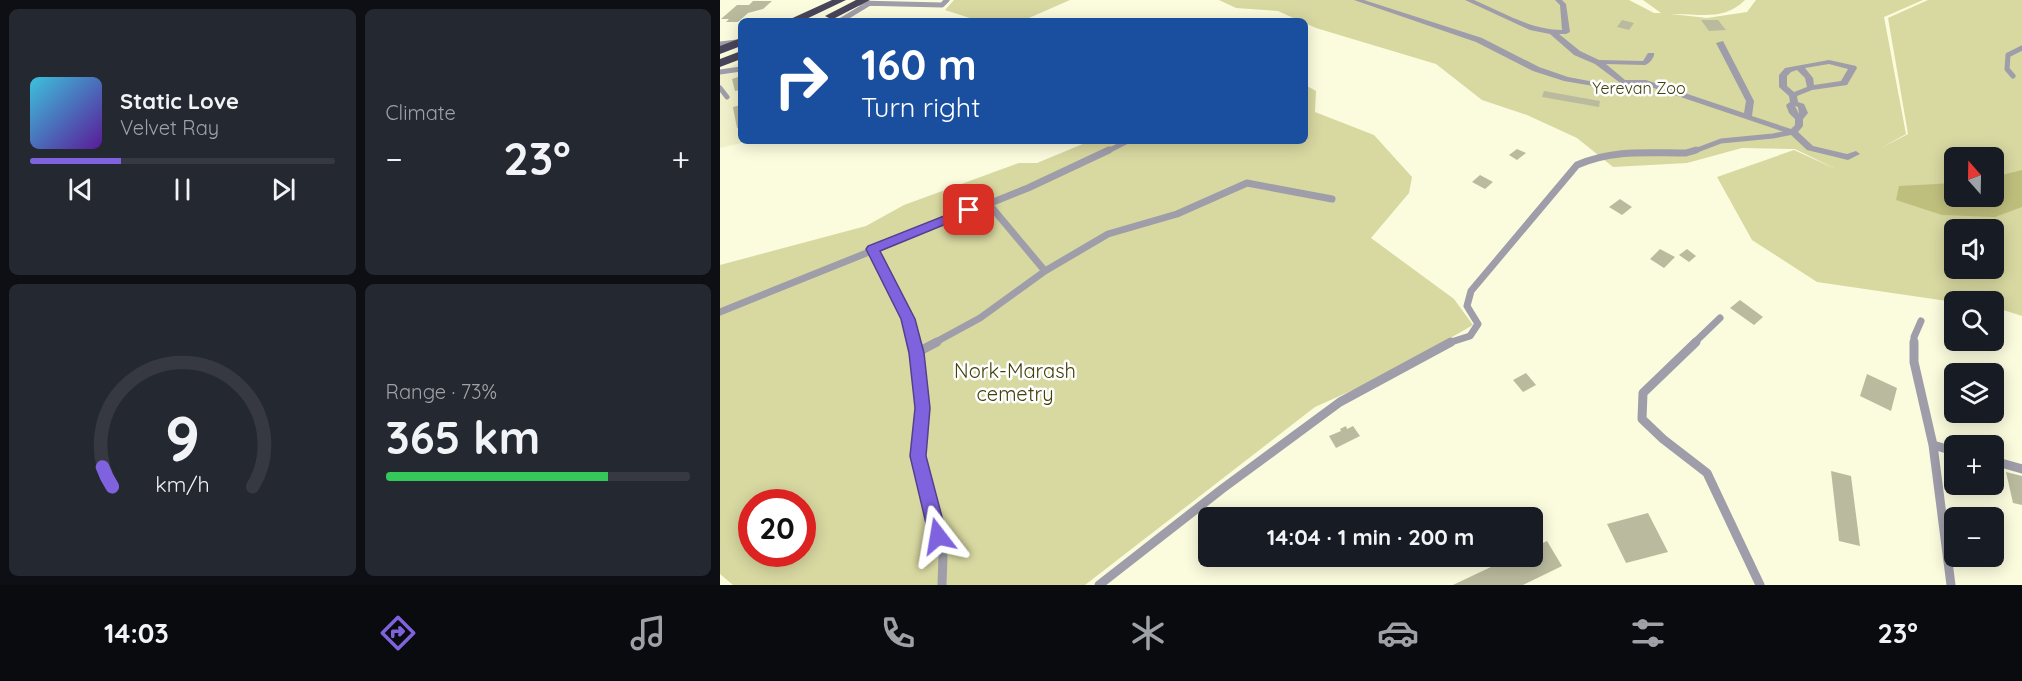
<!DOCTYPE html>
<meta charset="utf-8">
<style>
:root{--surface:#171b24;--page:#242831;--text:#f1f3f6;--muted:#9ea1a6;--line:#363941;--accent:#7f63de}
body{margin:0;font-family:Quicksand,sans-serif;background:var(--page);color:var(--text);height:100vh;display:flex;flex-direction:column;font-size:22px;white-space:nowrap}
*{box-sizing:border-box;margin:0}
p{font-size:20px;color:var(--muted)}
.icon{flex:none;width:33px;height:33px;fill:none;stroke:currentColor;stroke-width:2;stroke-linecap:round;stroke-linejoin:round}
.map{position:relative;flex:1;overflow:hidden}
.sheet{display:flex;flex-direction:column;gap:9px;padding:9px;background:#0d0f14;width:720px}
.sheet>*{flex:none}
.top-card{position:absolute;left:18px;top:18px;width:570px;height:126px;border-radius:9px;box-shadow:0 3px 15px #0003;background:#1a4fa0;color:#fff;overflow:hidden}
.needle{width:39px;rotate:340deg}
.controls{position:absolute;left:1224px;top:147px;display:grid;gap:12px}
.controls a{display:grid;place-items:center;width:60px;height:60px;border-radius:9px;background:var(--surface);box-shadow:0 3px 15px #0003;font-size:30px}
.speed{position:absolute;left:18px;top:489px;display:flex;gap:12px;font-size:30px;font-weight:700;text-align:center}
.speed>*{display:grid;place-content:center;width:78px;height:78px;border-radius:50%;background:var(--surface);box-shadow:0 3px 15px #0003;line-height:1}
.speed .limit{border:9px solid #d22;background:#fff;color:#111}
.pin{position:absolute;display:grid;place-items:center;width:51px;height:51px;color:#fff;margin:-26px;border-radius:12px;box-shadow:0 3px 9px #0006}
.me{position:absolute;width:66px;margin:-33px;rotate:346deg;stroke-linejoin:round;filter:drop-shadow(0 0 4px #0008)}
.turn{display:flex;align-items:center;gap:21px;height:126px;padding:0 24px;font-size:27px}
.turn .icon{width:78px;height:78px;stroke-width:2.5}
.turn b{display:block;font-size:42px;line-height:51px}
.big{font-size:45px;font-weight:700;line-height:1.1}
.sheet .tile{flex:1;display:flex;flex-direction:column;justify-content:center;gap:9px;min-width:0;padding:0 21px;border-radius:9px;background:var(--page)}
.sheet .dial{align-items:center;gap:0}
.dial svg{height:156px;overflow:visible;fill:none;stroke:var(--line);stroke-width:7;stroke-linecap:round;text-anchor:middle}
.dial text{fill:var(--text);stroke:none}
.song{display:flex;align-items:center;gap:18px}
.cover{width:72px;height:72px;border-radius:9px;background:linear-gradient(135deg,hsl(190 70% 55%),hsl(270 70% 35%))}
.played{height:6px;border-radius:3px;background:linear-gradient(90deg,var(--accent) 30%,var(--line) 30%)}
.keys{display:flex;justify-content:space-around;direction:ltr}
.heat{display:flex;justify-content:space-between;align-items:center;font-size:33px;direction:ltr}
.charge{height:9px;border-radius:4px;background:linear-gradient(90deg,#34c759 73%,var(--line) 0)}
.sheet .tiles{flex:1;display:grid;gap:9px;grid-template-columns:repeat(2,1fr)}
.trip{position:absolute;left:478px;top:507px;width:345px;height:60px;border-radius:9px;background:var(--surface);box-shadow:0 3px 15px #0003;font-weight:700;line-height:60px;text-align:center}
.dock{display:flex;height:96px;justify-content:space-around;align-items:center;background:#090b0e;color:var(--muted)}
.dock .icon{width:42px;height:42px}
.dock .on{color:var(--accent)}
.dock b{font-size:27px;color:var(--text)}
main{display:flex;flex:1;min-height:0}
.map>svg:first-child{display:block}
.built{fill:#f0f1cb}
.green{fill:#d8d8a1;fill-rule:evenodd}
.forest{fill:#bfbf7d}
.building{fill:#babb9e}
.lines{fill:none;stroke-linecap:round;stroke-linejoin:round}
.service-far2{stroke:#9e9da9;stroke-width:5}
.service-far1{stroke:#9e9da9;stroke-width:7}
.service{stroke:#9e9da9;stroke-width:9}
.pedestrian{fill:#9e9da9;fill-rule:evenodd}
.trunk{fill:#48455a;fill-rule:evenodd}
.route{fill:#7f63de;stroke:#534090;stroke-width:1.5}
.labels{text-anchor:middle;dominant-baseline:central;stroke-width:5;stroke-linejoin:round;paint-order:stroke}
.far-park-label{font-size:16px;fill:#42410d;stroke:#fff}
.park-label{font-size:20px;fill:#42410d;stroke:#fff}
</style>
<main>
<section class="sheet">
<div class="tiles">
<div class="tile">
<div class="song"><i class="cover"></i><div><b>Static Love</b><p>Velvet Ray</p></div></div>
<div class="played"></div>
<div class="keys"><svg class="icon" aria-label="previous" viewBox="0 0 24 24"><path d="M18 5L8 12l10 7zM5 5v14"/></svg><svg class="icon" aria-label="pause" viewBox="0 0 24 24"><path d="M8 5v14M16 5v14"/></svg><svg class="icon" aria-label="next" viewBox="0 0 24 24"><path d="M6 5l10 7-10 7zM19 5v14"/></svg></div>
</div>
<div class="tile"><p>Climate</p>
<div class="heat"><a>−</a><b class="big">23°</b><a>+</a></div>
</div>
<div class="tile dial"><svg viewBox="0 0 100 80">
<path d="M14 69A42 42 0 1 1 86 69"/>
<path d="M14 69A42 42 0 0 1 9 59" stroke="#7f63de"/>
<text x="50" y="56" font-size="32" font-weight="700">9</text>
<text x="50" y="72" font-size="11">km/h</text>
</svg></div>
<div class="tile"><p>Range · 73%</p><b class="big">365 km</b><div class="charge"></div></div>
</div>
</section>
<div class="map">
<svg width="1302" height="585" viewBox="0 0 1302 585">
<rect width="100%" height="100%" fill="#fbfcde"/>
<path class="built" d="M 21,62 L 21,141 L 30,141 L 0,148 L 0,71 Z"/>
<path class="green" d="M 234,0 L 350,0 L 302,21 L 259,21 L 225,10 Z
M 499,0 L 909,0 L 934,13 L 941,13 L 923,0 L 1025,0 C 1003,22 978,13 951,14 L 987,18 L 1027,12 L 1036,0 L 1203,0 L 1164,17 L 1186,134 L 1161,148 L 1188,134 L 1168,18 L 1208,0 L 1302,0 L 1302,316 L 1274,307 L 1274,302 L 1234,302 L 1097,282 L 1032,240 L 997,177 L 1074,150 L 1118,170 L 1075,149 L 1022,148 L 967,163 L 893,167 L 857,138 L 807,115 L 762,100 L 716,64 L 596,28 L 585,23 L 585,21 L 580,21 L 558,11 L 516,8 ZM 1234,158 L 1274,158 L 1274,196 L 1234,196 ZM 1234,230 L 1274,230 L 1274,268 L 1234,268 Z
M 585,85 L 596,91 L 595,112 L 654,135 L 692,177 L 689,193 L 651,238 L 734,299 L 753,325 L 664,376 L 595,407 L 365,585 L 13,585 L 0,574 L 0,265 L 146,226 L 184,205 L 299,163 L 317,163 L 370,141 L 585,141 ZM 32,502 L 82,502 L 82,554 L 32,554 Z"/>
<path class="forest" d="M 1302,170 L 1302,207 L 1275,217 L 1222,215 L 1176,200 L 1179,186 L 1234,183 L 1234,196 L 1274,196 L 1274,177 Z"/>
<path class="building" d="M 33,1 L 52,1 L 43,9 L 28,13 L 18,22 L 6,22 L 9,19 L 1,19 L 17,5 L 29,5 Z
M 902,20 L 914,23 L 909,30 L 897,27 Z
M 981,20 L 998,20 L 1006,30 L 989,31 Z
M 21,76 L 21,90 L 15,91 L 12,79 Z
M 824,91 L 880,101 L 879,107 L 822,97 Z
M 21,105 L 21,127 L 17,128 L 13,107 Z
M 797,149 L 806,153 L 797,160 L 789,155 Z
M 760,175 L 773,182 L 765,189 L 752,182 Z
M 900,199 L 912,207 L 902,215 L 889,207 Z
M 940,249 L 955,257 L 944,268 L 930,259 Z
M 967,249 L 976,256 L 969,262 L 959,255 Z
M 1020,300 L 1043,317 L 1034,325 L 1010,308 Z
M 806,373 L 816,385 L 803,392 L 793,380 Z
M 1147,374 L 1177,388 L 1171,411 L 1140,396 Z
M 626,426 L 627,429 L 633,426 L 640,436 L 616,448 L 609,436 L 621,431 L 620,429 Z
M 1111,471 L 1131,476 L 1140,546 L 1119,541 Z
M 1286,472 L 1302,476 L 1302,505 L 1293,503 Z
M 928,513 L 948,552 L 906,563 L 887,524 Z
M 827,541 L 842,566 L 803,585 L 733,585 L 794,556 L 813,556 L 813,548 Z"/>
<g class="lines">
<path class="service-far2" d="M 138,3 L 222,5 L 227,0
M 120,21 L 148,4
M 0,44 L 17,42
M 0,72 L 21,69
M 1293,76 L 1287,69 L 1288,55 L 1302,48
M 0,88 L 7,97
M 386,152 L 408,141
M 972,152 L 1001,141 L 1053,136 L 1073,132"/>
<path class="service-far1" d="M 268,203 L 325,271
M 152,249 L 188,319 L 194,343
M 0,312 L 308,188 L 389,150
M 214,343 L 260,318 L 325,271 L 388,234 L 457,214 L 527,183 L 612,199
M 728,343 L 750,336 L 758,324 L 747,306 L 751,291 L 857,165 C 893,149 928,153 966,153 L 976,150
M 974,343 L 1000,318
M 1194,343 L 1194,337 L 1201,321"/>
<path class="service" d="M 193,342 L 203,408 L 198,456 L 223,556 L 222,585
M 976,342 L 923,393 L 922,419 L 943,439 L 987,473 L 1040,585
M 1194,342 L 1194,362 L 1213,445 L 1231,585
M 196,353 L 217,342
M 1213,445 L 1234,451
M 1274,461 L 1302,469
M 379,585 L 502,489 L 620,402 L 731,342"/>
<path class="pedestrian" d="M 634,0 L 644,0 L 762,38 L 819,67 L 848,77 L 885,84 L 898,84 L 899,82 L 875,64 L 854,55 L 830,34 L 810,30 L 745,0 L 754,0 C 782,12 811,30 842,30 L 840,5 L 835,0 L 842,0 L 846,4 L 850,32 L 846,34 L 839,34 L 860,51 L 879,60 L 923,61 L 928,53 L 934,53 C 935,57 929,64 925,65 L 886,64 L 905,80 L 926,80 L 1024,113 L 1026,101 L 996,43 L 1003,41 L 1034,101 L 1032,116 L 1071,129 L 1075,125 L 1075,119 L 1069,113 L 1066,105 L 1070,102 L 1069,96 L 1059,87 L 1059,75 L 1065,68 L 1109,60 L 1136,66 L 1137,68 L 1127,85 L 1092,90 L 1077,96 L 1078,102 L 1084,104 L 1088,113 L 1083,119 L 1083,126 L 1078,132 L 1093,146 L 1127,154 L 1136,151 L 1140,154 L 1128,160 L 1087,150 L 1070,134 L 922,84 L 905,84 L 900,88 L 885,88 L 844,81 L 813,71 L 756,42 ZM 1109,64 L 1128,69 L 1121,81 L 1094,85 L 1093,78 L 1085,68 ZM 1077,70 L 1085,78 L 1087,87 L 1074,92 L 1067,86 L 1067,76 L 1071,72 ZM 1075,106 L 1078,107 L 1079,114 Z"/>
<path class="trunk" d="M 112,0 L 126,0 L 82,21 L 66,21 Z
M 136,0 L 150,0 L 115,18 L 111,19 L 105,16 Z
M 21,38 L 21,46 L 0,54 L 0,46 Z
M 21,51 L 21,59 L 0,67 L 0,59 Z"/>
</g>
<path class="route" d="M 249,206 L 255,210 L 253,213 L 160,251 L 195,319 L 204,353 L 210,408 L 206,456 L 227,536 L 224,542 L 218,545 L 212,542 L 209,536 L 190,456 L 195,408 L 189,353 L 181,319 L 146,249 L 148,246 Z"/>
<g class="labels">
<g class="far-park-label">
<text x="919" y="88">Yerevan Zoo</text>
</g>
<g class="park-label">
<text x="295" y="370">Nork-Marash<tspan x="295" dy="23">cemetry</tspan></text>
</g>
</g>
</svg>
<div class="controls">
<a><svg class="needle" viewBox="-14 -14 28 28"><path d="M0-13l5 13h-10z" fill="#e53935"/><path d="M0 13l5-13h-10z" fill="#9ea1a6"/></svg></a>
<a><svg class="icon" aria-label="sound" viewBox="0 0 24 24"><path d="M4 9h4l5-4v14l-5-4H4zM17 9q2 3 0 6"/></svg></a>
<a><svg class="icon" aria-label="search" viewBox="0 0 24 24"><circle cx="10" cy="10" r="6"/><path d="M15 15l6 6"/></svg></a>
<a><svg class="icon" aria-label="layers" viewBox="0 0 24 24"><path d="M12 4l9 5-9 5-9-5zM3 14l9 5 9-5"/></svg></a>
<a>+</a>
<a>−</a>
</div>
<div class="speed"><div class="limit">20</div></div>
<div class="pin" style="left:249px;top:210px;background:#d93025"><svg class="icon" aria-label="arrive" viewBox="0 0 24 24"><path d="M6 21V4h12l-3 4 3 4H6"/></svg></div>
<svg class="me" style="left:218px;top:536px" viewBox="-20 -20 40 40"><path d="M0-17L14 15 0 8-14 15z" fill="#7f63de" stroke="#fff" stroke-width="4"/></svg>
<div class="trip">14:04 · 1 min · 200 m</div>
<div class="top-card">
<div class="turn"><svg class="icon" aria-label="right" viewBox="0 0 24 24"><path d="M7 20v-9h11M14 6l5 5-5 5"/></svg><div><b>160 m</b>Turn right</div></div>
</div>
</div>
</main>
<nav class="dock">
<b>14:03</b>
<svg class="icon on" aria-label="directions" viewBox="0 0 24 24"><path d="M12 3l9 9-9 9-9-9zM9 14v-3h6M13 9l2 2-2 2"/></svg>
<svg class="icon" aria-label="music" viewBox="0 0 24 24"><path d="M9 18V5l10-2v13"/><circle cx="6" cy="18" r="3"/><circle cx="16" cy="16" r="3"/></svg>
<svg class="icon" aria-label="phone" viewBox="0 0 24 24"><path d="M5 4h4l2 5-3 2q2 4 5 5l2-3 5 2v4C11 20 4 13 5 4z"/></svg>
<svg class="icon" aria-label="climate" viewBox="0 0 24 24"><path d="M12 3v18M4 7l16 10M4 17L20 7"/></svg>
<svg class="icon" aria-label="car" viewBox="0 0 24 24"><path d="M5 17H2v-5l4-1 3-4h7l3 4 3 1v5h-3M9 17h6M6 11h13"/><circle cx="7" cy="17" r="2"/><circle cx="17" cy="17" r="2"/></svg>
<svg class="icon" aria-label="filters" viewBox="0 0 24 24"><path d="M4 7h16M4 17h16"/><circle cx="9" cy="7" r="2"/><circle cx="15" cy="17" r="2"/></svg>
<b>23°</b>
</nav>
